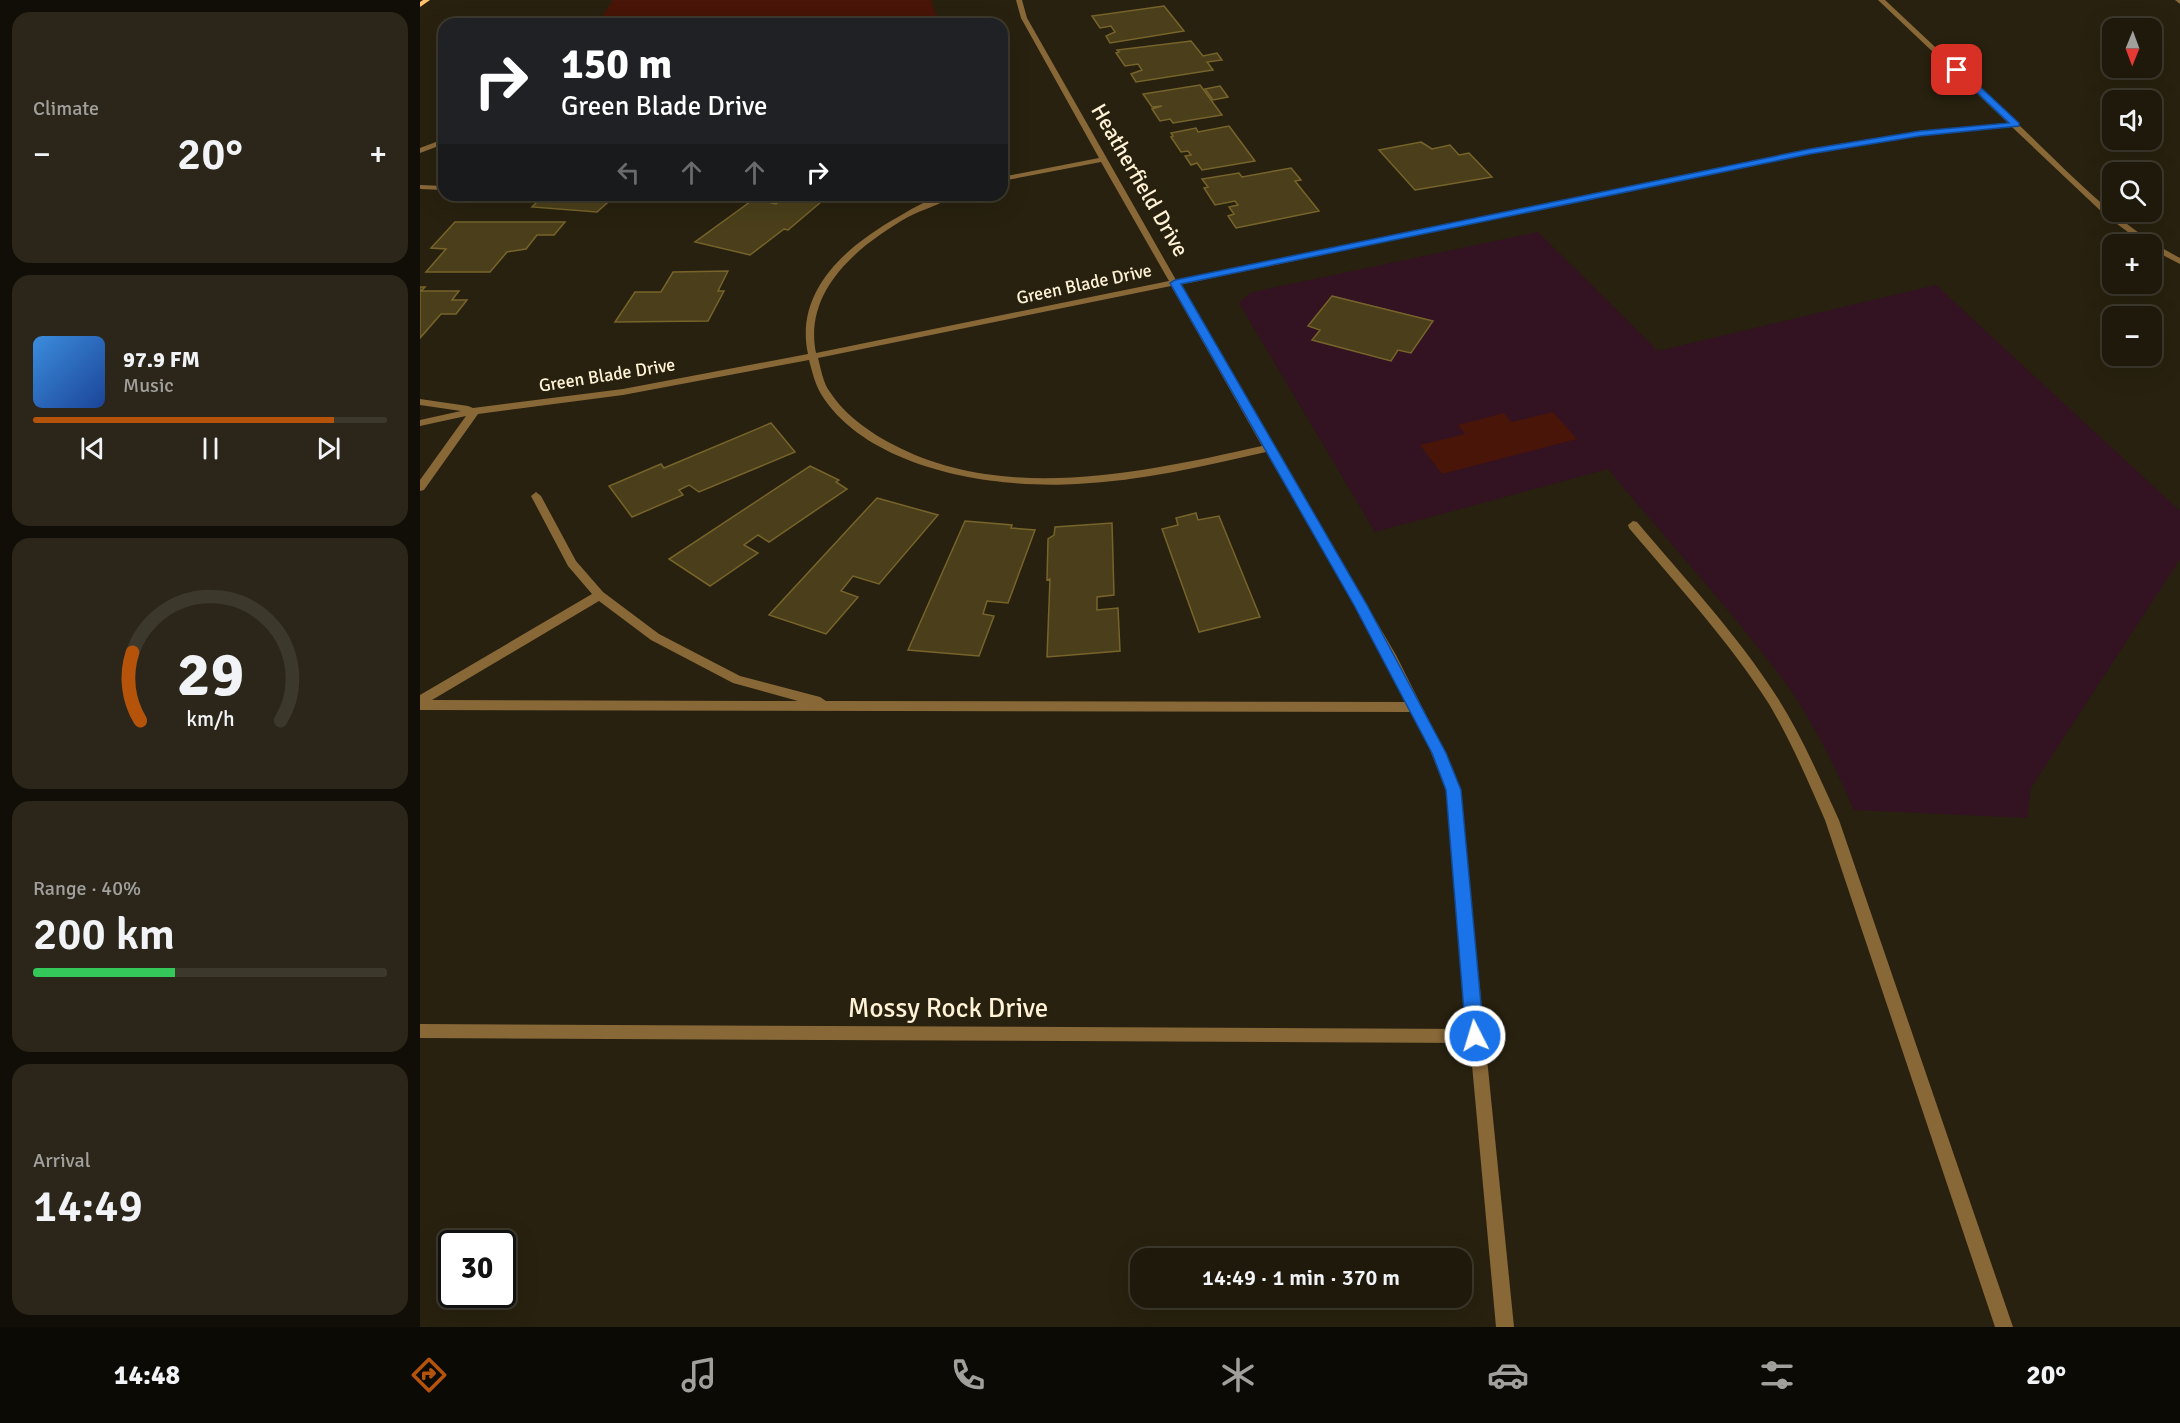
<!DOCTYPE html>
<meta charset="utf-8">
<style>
:root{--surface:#1e190b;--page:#2b2619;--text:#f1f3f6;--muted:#a1a09d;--line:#3c382c;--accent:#b45309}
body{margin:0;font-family:Signika,sans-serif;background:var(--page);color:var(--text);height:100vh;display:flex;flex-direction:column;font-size:22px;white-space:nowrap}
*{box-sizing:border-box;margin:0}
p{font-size:20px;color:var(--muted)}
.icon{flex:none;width:33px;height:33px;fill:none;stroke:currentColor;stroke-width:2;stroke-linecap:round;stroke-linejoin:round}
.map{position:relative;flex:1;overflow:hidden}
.drawer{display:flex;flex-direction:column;gap:12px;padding:12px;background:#100e06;width:420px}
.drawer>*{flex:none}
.top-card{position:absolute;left:18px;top:18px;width:570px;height:183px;border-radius:18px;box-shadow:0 6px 24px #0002,0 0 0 2px var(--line);background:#202124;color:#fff;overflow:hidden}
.needle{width:39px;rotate:181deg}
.buttons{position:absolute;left:1682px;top:18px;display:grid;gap:12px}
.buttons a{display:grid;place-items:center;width:60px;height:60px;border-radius:12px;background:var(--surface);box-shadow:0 6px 24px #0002,0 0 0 2px var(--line);font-size:30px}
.speed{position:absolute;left:18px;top:1230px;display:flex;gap:12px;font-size:30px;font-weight:700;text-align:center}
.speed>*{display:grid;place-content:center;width:78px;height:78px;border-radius:50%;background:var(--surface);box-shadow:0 6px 24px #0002,0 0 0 2px var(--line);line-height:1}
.speed .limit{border:3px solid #111;border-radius:9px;background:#fff;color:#111}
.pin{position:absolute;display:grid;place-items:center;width:51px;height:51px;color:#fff;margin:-26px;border-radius:12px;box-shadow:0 3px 9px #0006}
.me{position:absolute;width:66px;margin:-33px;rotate:355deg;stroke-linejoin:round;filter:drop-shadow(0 0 4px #0008)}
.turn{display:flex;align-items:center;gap:21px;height:126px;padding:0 24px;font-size:27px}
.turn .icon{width:78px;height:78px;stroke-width:2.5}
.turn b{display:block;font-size:42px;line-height:51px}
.lanes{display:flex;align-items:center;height:57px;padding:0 24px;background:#0003;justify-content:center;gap:30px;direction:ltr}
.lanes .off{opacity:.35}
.big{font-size:45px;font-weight:600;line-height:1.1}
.drawer .card{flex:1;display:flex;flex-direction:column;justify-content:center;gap:9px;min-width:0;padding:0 21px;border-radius:18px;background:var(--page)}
.drawer .dial{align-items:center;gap:0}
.dial svg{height:156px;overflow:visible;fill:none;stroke:var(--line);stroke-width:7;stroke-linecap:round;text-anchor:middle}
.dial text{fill:var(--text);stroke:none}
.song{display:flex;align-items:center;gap:18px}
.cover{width:72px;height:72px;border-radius:9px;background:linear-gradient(135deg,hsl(210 70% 55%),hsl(220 70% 35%))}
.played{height:6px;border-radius:3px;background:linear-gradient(90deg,var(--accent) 85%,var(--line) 85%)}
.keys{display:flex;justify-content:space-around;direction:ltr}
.heat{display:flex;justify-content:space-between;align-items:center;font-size:33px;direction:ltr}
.charge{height:9px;border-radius:4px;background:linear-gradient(90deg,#34c759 40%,var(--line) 0)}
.trip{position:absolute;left:710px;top:1248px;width:342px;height:60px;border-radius:18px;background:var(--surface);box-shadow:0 6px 24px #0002,0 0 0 2px var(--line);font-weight:600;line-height:60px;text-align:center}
.tab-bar{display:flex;height:96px;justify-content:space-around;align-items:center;background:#0c0a04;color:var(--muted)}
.tab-bar .icon{width:42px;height:42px}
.tab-bar .active{color:var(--accent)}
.tab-bar b{font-size:27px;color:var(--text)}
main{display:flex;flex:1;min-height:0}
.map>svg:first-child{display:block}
.green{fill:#331221}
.water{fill:#481508}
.building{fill:#4a3f1a;stroke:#77642b;stroke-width:1.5}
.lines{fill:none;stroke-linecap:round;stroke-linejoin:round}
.service{fill:#896838;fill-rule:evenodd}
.minor{fill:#896838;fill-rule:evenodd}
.secondary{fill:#ffc26d;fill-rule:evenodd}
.route{fill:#1a73e8;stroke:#114b97;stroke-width:1.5}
.labels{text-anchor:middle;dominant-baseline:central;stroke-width:5;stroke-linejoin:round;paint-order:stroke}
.far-street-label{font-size:18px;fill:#fff2d6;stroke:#28210f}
.street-label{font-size:22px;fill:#fff2d6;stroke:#28210f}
.near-street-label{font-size:27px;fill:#fff2d6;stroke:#28210f}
</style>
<main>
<section class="drawer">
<div class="card"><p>Climate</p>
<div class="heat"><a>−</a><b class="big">20°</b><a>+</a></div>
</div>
<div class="card">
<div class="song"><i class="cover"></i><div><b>97.9 FM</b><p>Music</p></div></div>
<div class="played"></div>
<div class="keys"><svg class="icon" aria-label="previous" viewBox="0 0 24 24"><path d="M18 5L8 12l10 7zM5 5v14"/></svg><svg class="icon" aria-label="pause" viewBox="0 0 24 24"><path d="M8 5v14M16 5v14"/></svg><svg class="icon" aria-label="next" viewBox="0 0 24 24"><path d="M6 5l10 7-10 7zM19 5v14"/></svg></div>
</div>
<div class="card dial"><svg viewBox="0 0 100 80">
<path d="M14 69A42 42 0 1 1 86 69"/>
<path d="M14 69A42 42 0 0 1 10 34" stroke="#b45309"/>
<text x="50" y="56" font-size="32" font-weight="700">29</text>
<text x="50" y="72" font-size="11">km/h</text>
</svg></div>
<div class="card"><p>Range · 40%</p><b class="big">200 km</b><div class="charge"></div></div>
<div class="card"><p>Arrival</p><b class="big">14:49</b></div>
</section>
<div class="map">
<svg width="1760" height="1327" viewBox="0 0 1760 1327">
<rect width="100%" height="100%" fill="#28210f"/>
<path class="green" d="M 1118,232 L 1238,351 L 1516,285 L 1760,511 L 1760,559 L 1611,788 L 1607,818 L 1434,810 C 1413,763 1390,714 1358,673 C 1305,603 1244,537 1188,469 L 955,532 L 819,303 L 830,293 L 847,289 Z"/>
<path class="water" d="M 193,0 L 511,0 L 519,24 L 182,24 L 183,15 Z
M 1133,412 L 1157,439 L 1022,474 L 1000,445 L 1045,434 L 1038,425 L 1084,413 L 1091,422 Z"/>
<path class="building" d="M 744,6 L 764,31 L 690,43 L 686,36 L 695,32 L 691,26 L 680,28 L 672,16 Z
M 771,41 L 783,56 L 797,53 L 802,60 L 787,62 L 793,70 L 716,82 L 711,74 L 722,70 L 718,64 L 705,66 L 696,53 L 699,52 L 697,50 Z
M 780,85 L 802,115 L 753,123 L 750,119 L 740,121 L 732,109 L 742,106 L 732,107 L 723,94 Z
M 800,86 L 808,97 L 793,100 L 785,89 Z
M 809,126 L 835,161 L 782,170 L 777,163 L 771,165 L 765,156 L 771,155 L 768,151 L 761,152 L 751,137 L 753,136 L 751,133 L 776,128 L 778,132 Z
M 1001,142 L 1012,149 L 1030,145 L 1039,155 L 1049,153 L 1072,177 L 995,190 L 959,150 Z
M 871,168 L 881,180 L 875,181 L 899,211 L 816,228 L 808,216 L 814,214 L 809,207 L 818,205 L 815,201 L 795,205 L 784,188 L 788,187 L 782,179 L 819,173 L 822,177 Z
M 124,195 L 196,195 L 177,212 L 112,207 Z
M 367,195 L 401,202 L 368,230 L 364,229 L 330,255 L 275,242 L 334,199 L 356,204 Z
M 35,222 L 145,222 L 134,235 L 117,235 L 106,249 L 87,252 L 70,272 L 6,272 L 26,249 L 11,248 Z
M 308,271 L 298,291 L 304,291 L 288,321 L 195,322 L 215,292 L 241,292 L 253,272 Z
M 0,287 L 5,287 L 1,291 L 39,291 L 32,300 L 47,300 L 36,314 L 21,314 L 0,338 Z
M 912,296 L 1013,321 L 991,353 L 978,350 L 971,361 L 892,340 L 900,330 L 888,326 Z
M 351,423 L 375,452 L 279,492 L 269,485 L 259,490 L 263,495 L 212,517 L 189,486 L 241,464 L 244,468 Z
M 390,466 L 419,480 L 416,482 L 427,489 L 349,542 L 338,535 L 324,545 L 338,553 L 290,586 L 249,559 Z
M 457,498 L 518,515 L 459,584 L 433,576 L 421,591 L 438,597 L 406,634 L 349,615 Z
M 776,513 L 778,520 L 799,516 L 840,617 L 779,632 L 742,529 L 758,525 L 756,518 Z
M 545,521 L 592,525 L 591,528 L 615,530 L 588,603 L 567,601 L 563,614 L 574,616 L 559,656 L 488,650 Z
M 692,523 L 694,595 L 677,597 L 677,610 L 698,608 L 700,651 L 627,657 L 630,579 L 627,580 L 628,539 L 634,535 L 635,527 Z"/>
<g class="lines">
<path class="service" d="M 116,492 L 121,496 L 156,561 L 183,592 L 239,634 L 320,676 L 400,697 L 406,701 L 996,702 L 1000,704 L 1002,707 L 1000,710 L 996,712 L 0,710 L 0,695 L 172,594 L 148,566 L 111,496 ZM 179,601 L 231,640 L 313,683 L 378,701 L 12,700 Z
M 1213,521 L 1217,522 C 1265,579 1317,634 1357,697 C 1382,736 1400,779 1419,820 L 1593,1327 L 1575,1327 L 1405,820 C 1388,781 1371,741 1349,704 C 1309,641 1257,585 1209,528 L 1208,525 Z"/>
<path class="minor" d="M 596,0 L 602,0 L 607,18 L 756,280 L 1390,149 L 1500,131 L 1588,123 L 1458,0 L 1465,0 L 1595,122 L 1599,122 L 1599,125 C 1649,173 1698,226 1760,258 L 1760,264 L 1731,249 L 1731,244 L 1724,244 L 1685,215 L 1592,127 L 1500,135 L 1390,153 L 759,285 L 976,655 L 1021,745 L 1040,790 L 1094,1327 L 1076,1327 L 1050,1043 L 0,1038 L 0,1024 L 1048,1029 L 1026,790 L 1008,745 L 966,659 L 846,452 C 784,466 721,481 657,484 C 576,489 448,470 401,394 C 395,384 392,371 389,360 L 203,395 L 58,414 L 4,490 L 0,491 L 0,480 L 46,416 L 0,426 L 0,420 L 41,411 L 0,405 L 0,399 L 48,406 L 53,408 L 203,389 L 388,354 C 374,290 428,245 478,217 C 495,207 514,195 534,195 C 521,205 503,209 488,217 C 439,245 383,290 396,353 L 749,281 L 681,162 L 582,181 L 582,177 L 679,158 L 601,18 ZM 751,286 L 842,446 C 725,472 584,504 472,444 C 449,432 424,414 410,392 C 403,383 401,369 398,358 Z
M 1755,0 L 1760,0 L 1760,4 Z
M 24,139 L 24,144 L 0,153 L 0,148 Z
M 0,185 L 24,186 L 24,190 L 0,189 Z"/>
<path class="secondary" d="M 3,0 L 10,0 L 0,7 L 0,2 Z"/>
</g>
<path class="route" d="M 1534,68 L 1540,68 L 1599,123 L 1599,126 L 1500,136 L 1390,154 L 761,284 L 947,605 L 1026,753 L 1041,790 L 1064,1036 L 1061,1042 L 1055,1045 L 1049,1042 L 1046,1036 L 1026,790 L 1012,753 L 934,605 L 750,283 L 755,280 L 1390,149 L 1500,131 L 1589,123 L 1534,71 Z"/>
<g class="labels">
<g class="far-street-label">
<text transform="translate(664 284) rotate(-12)">Green Blade Drive</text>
<text transform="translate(187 375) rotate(-9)">Green Blade Drive</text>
</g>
<g class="street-label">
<text transform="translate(720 180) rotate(60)">Heatherfield Drive</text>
</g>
<g class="near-street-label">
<text x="528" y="1008">Mossy Rock Drive</text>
</g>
</g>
</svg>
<div class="buttons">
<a><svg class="needle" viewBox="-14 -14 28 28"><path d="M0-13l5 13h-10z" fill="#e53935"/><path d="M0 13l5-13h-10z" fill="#a1a09d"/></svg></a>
<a><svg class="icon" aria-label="sound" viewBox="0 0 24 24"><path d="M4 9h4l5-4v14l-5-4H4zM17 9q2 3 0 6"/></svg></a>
<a><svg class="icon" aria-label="search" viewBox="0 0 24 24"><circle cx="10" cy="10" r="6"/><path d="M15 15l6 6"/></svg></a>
<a>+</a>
<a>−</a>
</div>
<div class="speed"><div class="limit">30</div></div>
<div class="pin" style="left:1537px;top:70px;background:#d93025"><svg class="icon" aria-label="arrive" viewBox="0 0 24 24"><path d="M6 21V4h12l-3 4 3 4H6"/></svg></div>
<svg class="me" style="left:1055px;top:1036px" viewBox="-20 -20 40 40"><circle r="17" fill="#1a73e8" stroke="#fff" stroke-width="3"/><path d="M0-11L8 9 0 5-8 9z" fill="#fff"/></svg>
<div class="trip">14:49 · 1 min · 370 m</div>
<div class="top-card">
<div class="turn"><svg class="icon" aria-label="right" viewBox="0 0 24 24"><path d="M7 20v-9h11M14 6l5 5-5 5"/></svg><div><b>150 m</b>Green Blade Drive</div></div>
<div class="lanes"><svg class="icon off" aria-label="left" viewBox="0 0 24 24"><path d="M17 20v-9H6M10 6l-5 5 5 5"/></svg><svg class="icon off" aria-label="ahead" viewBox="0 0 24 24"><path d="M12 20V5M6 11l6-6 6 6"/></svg><svg class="icon off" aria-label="ahead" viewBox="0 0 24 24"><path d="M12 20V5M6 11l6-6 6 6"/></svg><svg class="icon" aria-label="right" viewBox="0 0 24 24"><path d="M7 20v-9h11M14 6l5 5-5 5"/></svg></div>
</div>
</div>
</main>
<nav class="tab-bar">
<b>14:48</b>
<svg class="icon active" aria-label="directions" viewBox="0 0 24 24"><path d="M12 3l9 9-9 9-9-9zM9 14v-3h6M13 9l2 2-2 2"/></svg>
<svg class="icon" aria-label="music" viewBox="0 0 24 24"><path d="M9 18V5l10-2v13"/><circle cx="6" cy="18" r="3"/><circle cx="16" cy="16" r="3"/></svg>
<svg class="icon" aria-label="phone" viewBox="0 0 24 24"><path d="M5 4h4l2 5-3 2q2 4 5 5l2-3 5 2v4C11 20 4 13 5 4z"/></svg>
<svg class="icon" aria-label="climate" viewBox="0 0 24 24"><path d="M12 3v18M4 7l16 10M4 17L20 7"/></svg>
<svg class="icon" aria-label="car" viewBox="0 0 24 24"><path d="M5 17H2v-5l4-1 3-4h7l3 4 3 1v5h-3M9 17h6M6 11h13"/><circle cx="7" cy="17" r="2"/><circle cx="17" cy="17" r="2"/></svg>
<svg class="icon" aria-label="filters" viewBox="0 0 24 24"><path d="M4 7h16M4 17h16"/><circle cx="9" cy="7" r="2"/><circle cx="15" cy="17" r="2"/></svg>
<b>20°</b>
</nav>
